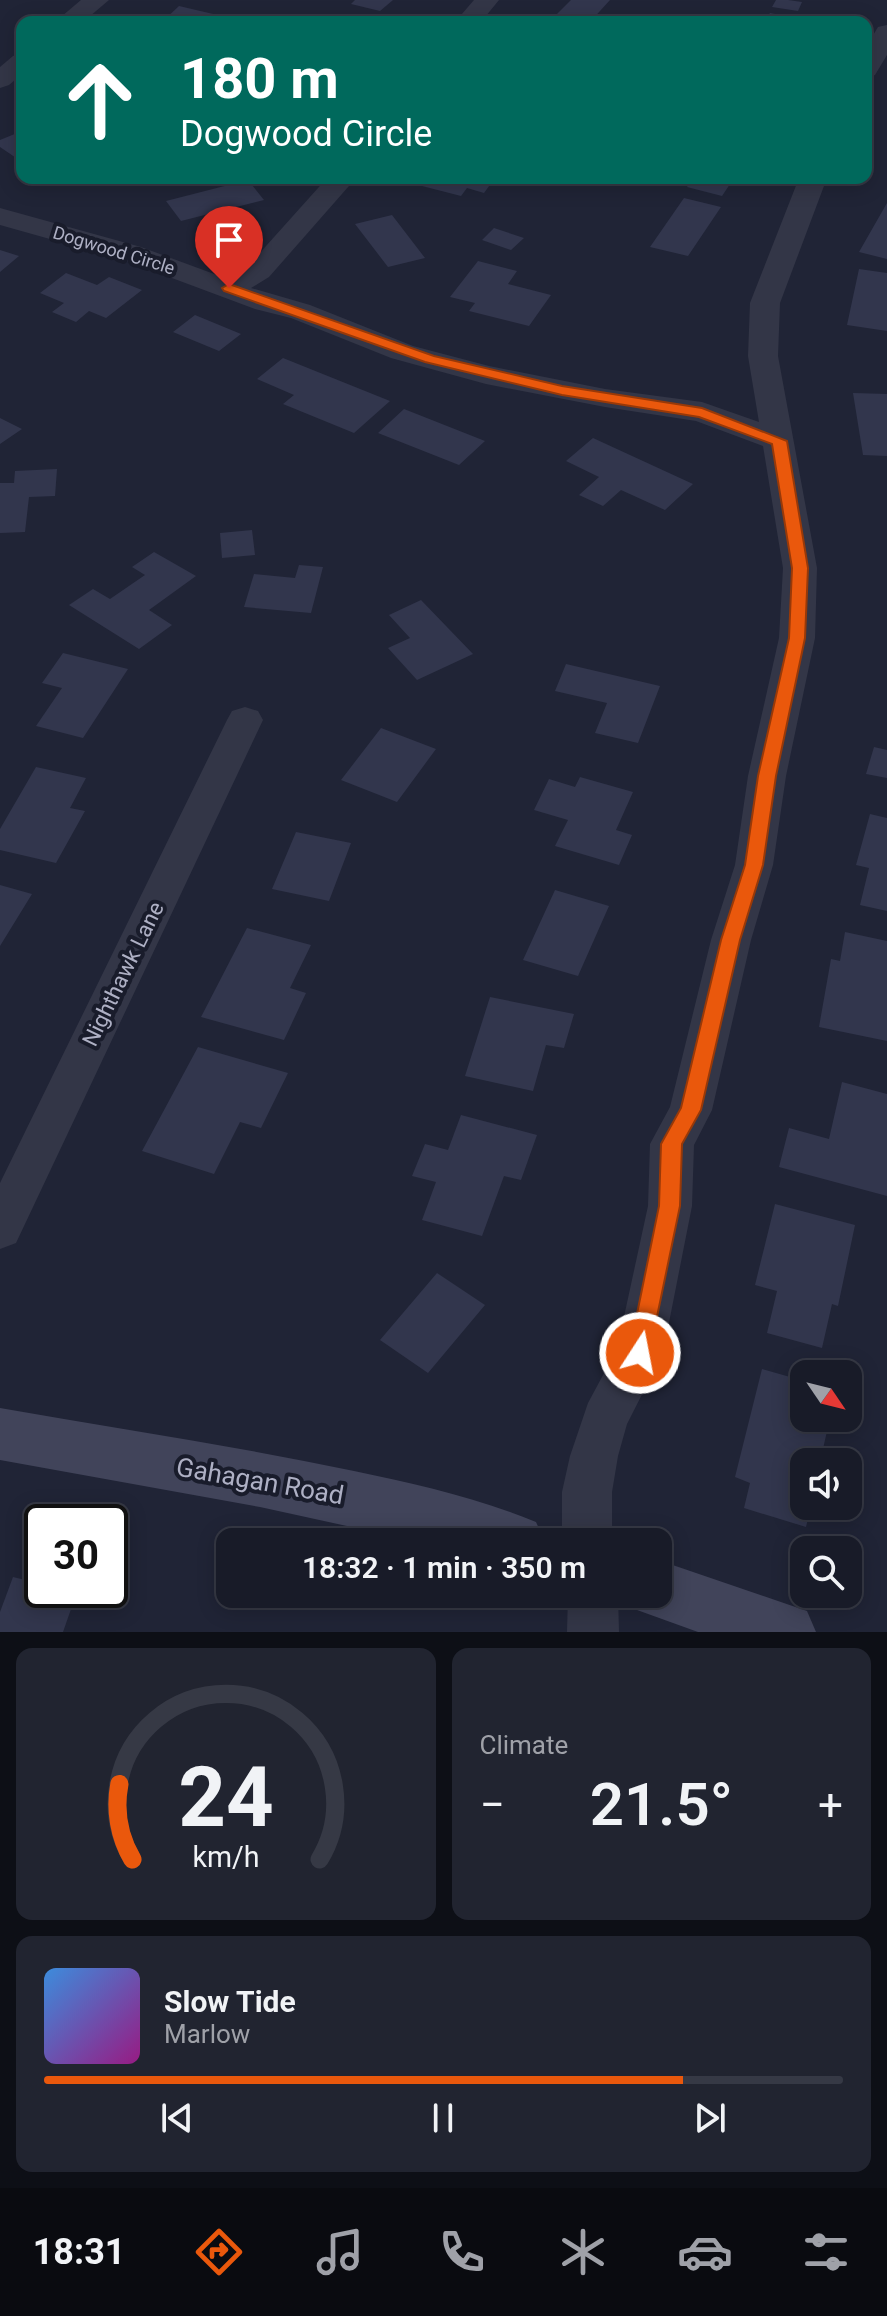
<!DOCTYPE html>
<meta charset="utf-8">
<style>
:root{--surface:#181b28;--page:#212430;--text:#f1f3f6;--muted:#9fa1a8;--line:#363945;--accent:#ea580c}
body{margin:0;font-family:Roboto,sans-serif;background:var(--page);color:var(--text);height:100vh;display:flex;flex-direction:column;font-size:30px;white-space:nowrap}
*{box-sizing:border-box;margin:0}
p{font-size:26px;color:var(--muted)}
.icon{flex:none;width:44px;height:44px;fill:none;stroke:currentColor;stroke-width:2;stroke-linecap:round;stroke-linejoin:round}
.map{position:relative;height:1632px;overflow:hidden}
.details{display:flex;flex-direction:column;gap:16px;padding:16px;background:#0d0f16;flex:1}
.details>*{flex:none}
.hud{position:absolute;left:16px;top:16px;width:856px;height:168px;border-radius:16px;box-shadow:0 4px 20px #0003,0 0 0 2px var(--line);background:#00695c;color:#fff;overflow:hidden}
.needle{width:52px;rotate:125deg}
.tools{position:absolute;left:790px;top:1360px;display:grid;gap:16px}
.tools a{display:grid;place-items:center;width:72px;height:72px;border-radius:16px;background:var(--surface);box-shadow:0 4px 20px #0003,0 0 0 2px var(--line);font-size:40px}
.speed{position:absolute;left:24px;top:1504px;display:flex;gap:16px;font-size:40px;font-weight:700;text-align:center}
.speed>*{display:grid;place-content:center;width:104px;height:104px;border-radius:50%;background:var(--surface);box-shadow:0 4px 20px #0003,0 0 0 2px var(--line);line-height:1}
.speed .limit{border:4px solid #111;border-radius:12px;background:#fff;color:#111}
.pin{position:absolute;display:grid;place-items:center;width:68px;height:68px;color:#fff;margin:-82px -34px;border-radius:50% 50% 50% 0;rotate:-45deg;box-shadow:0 0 8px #0007}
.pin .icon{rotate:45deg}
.me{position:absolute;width:88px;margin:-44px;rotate:11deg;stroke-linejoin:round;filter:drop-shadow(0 0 6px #0008)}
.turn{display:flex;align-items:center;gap:28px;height:168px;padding:0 32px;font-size:36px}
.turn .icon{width:104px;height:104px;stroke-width:2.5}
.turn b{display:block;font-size:56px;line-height:68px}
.big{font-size:60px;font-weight:600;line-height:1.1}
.details .tile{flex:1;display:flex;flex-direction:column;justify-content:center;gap:12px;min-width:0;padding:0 28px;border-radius:16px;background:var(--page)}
.details .dial{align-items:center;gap:0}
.dial svg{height:208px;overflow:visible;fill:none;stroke:var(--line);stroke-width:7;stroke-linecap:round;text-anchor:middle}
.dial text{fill:var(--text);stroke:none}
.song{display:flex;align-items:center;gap:24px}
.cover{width:96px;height:96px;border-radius:12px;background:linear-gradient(135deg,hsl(210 70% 55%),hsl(310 70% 35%))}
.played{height:8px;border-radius:4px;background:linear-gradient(90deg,var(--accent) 80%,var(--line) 80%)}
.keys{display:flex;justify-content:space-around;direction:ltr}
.heat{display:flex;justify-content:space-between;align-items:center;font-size:44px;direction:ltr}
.details .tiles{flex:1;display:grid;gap:16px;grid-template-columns:1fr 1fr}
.tile:last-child{grid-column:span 2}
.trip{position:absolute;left:216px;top:1528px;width:456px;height:80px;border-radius:16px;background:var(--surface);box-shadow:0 4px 20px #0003,0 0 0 2px var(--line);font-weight:600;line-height:80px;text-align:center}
.tabs{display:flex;height:128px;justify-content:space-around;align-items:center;background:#0a0b10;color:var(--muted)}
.tabs .icon{width:56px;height:56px}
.tabs .selected{color:var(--accent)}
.tabs b{font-size:36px;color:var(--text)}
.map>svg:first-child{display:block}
.building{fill:#32364d}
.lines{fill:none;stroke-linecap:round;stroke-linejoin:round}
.street{fill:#333647;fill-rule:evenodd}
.secondary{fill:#41445a;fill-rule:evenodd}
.route{fill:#ea580c;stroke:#983908;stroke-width:2}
.labels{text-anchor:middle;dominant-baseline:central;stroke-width:8;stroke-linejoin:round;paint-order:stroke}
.far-street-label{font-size:18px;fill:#aeb0c4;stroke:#191c2b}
.street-label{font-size:22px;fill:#aeb0c4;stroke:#191c2b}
.near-street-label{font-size:26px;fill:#aeb0c4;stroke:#191c2b}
</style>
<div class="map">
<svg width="887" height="1632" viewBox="0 0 887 1632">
<rect width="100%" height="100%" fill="#202436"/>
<path class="building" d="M 355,0 L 393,0 L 380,11 L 351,4 Z
M 571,0 L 610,0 L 590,22 L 551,20 Z
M 776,0 L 788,0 L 802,2 L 798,11 L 772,7 Z
M 179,6 L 226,17 L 221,22 L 162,22 Z
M 770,13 L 811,21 L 810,22 L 764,22 Z
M 22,131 L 22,162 L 0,147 L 0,140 Z
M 429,178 L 477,178 L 492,182 L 484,193 L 467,188 L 461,196 L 422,186 Z
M 693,178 L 734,178 L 722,196 L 687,187 Z
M 248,180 L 264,200 L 181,221 L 166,201 Z
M 684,198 L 721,207 L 688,256 L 650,247 Z
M 887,203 L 887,259 L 859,252 Z
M 392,215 L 425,258 L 388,267 L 355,224 Z
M 494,228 L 524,238 L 511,250 L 482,240 Z
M 0,250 L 19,256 L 0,272 Z
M 478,261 L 517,271 L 508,284 L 551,295 L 529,326 L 469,311 L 475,303 L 450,297 Z
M 859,269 L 887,273 L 887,331 L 847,325 Z
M 66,273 L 97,285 L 109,277 L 142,290 L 106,318 L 89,311 L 76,322 L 52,312 L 64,303 L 40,293 Z
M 195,315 L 241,334 L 219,351 L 173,332 Z
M 283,358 L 390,401 L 354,433 L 283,404 L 294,395 L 257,379 Z
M 853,393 L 887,394 L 887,456 L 863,455 Z
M 404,409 L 485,441 L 459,465 L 378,433 Z
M 0,418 L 22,429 L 0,444 Z
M 593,438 L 693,484 L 665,510 L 621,490 L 603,506 L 579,495 L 599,477 L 566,461 Z
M 57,469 L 55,496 L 29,497 L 25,532 L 0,533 L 0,483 L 14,483 L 15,471 Z
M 252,530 L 255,555 L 222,558 L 220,533 Z
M 154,552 L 196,576 L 149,610 L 172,625 L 139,649 L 69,605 L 93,589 L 110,599 L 145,575 L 132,567 Z
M 299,565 L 323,567 L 311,613 L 244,607 L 254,574 L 295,578 Z
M 421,600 L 473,654 L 417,680 L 388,648 L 410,638 L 389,615 Z
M 63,653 L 128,669 L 83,738 L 36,726 L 62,688 L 42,683 Z
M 566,664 L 660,686 L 638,743 L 595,733 L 607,703 L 555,691 Z
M 381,728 L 436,749 L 397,802 L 341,780 Z
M 874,747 L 887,750 L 887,778 L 866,774 Z
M 36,767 L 86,778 L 70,808 L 85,811 L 56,863 L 0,850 L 0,829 Z
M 580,777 L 633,792 L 616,830 L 632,835 L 619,865 L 555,846 L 568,820 L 534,810 L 549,779 L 575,787 Z
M 870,814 L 887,818 L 887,911 L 860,905 L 869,868 L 856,865 Z
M 296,832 L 351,843 L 329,901 L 272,889 Z
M 0,885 L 32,894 L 0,946 Z
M 555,890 L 609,906 L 578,976 L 523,960 Z
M 247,928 L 311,945 L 290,988 L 306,993 L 284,1040 L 201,1017 Z
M 845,932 L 887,941 L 887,1041 L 819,1027 L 831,959 L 840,961 Z
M 490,997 L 574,1014 L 564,1048 L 546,1045 L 533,1091 L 465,1076 Z
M 198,1047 L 288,1073 L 261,1128 L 240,1122 L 214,1174 L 142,1151 Z
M 842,1082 L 887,1094 L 887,1196 L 779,1167 L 789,1128 L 829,1139 Z
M 461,1115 L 537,1135 L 521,1180 L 504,1176 L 482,1236 L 422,1220 L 436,1182 L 412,1176 L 425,1144 L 448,1150 Z
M 775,1204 L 855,1225 L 838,1306 L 832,1304 L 822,1348 L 767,1333 L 777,1291 L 755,1285 Z
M 437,1273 L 485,1305 L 428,1373 L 380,1340 Z
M 762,1369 L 804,1381 L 804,1418 L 830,1418 L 820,1462 L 804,1462 L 804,1506 L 811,1506 L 806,1527 L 744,1508 L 750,1483 L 735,1477 Z
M 13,1577 L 42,1584 L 42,1590 L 77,1592 L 63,1632 L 0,1632 L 0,1612 Z"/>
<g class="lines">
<path class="street" d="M 81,0 L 109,0 L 83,22 L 55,22 Z
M 474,0 L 499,0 L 481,22 L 455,22 Z
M 887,25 L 887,55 L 875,75 L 866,78 L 866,47 L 878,27 Z
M 22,53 L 22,74 L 9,85 L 0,88 L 0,67 L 13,56 Z
M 327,178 L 356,178 L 269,277 L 251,288 L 310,305 L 413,346 L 489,366 L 605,389 L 702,402 L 759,422 L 748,356 L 750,303 L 799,178 L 827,178 L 780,303 L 778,356 L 817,568 L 815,638 L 786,776 L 773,865 L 751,940 L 712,1110 L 694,1145 L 692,1206 L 663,1353 L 627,1424 L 618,1456 L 612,1492 L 612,1542 L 562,1542 L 562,1492 L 570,1456 L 588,1403 L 617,1349 L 648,1206 L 650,1144 L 670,1107 L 711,940 L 735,865 L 748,776 L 779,638 L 783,568 L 763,446 L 696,421 L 605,407 L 486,384 L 391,358 L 291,318 L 255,309 L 121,259 L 0,225 L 0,208 L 141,247 L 225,278 L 249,265 Z
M 245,707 L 258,711 L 263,720 L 16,1243 L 0,1249 L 0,1183 L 227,720 L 232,711 Z
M 568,1594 L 618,1594 L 619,1632 L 567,1632 Z"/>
<path class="secondary" d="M 0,1408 C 118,1429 237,1446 354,1471 C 416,1484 478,1498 536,1522 L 545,1542 L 420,1542 L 260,1507 L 0,1460 Z
M 658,1560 L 807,1611 L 816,1632 L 698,1632 L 637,1610 L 631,1594 L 658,1594 Z"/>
</g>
<path class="route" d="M 229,284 L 434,356 L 562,386 L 702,408 L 787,441 L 808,568 L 805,638 L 776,776 L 763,865 L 740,940 L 701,1110 L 682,1144 L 680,1206 L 648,1360 L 640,1364 L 632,1360 L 629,1353 L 659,1206 L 661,1144 L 681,1108 L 721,940 L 745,865 L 758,776 L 789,638 L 792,568 L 772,444 L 699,417 L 562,395 L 425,362 L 224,291 L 222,288 Z"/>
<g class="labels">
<g class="far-street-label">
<text transform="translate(114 250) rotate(17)">Dogwood Circle</text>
</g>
<g class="street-label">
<text transform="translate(123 974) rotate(-64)">Nighthawk Lane</text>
</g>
<g class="near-street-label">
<text transform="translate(260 1481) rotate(10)">Gahagan Road</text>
</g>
</g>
</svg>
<div class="tools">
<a><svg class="needle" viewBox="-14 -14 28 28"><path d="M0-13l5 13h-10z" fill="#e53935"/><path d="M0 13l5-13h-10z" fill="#9fa1a8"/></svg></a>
<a><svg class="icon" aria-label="sound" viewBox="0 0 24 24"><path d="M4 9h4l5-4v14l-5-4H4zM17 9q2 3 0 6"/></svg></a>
<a><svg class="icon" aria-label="search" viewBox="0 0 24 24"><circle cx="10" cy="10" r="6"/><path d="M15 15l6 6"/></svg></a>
</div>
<div class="speed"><div class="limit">30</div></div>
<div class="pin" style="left:229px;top:288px;background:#d93025"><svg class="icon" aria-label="arrive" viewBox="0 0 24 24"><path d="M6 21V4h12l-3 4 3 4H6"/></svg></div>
<svg class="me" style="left:640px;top:1353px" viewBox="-20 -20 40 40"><circle r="17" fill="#ea580c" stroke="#fff" stroke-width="3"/><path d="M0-11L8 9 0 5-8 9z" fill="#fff"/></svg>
<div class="trip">18:32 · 1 min · 350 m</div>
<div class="hud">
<div class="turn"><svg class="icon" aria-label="ahead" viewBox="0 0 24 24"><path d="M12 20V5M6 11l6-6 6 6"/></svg><div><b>180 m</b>Dogwood Circle</div></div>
</div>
</div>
<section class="details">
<div class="tiles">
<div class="tile dial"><svg viewBox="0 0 100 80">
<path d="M14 69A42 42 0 1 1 86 69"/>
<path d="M14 69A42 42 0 0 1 9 40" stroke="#ea580c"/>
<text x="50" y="56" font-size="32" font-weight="700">24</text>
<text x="50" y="72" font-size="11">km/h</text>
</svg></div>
<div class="tile"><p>Climate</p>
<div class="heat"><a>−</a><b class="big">21.5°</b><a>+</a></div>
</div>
<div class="tile">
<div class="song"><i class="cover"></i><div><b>Slow Tide</b><p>Marlow</p></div></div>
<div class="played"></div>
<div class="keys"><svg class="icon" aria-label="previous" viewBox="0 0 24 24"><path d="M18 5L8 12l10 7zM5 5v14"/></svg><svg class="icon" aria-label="pause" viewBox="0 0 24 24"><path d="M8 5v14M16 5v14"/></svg><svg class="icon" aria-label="next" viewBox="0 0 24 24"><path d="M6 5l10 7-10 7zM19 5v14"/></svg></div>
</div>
</div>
</section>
<nav class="tabs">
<b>18:31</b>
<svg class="icon selected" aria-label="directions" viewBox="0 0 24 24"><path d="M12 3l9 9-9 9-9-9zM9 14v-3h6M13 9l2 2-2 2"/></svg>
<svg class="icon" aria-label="music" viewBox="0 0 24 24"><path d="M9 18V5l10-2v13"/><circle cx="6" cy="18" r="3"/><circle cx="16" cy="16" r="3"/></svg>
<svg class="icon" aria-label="phone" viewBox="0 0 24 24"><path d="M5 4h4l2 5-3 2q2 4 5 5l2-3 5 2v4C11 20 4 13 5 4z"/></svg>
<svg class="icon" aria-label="climate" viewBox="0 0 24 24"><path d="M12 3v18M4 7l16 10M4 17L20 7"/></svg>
<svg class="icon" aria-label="car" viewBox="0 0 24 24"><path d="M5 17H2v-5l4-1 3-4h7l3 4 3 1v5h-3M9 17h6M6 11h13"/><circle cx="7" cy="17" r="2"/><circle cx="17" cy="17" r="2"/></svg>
<svg class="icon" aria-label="filters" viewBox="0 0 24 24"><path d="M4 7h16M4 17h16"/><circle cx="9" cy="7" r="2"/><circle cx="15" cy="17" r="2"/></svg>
</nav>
